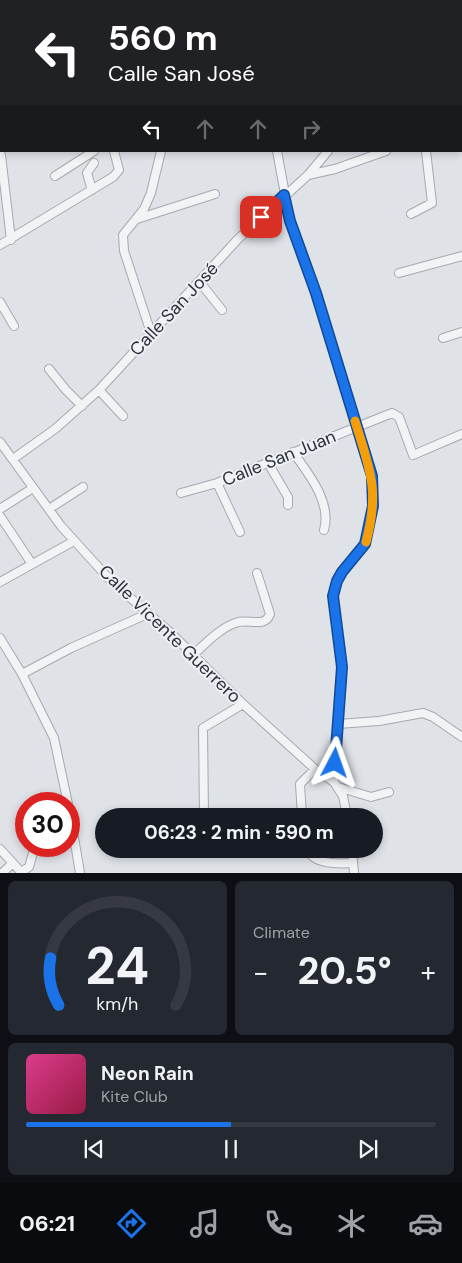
<!DOCTYPE html>
<meta charset="utf-8">
<style>
:root{--surface:#171b24;--page:#242831;--text:#f1f3f6;--muted:#9ea1a6;--line:#363941;--accent:#1a73e8}
body{margin:0;font-family:"DM Sans",sans-serif;background:var(--page);color:var(--text);height:100vh;display:flex;flex-direction:column;font-size:19px;white-space:nowrap}
*{box-sizing:border-box;margin:0}
p{font-size:16px;color:var(--muted)}
.icon{flex:none;width:28px;height:28px;fill:none;stroke:currentColor;stroke-width:2;stroke-linecap:round;stroke-linejoin:round}
.map{position:relative;height:873px;overflow:hidden}
.sheet{display:flex;flex-direction:column;gap:8px;padding:8px;background:#0d0f14;flex:1}
.sheet>*{flex:none}
.guide{position:absolute;left:0px;top:0px;width:462px;height:152px;box-shadow:0 2px 8px #0003;background:#202124;color:#fff;overflow:hidden}
.speed{position:absolute;left:15px;top:792px;display:flex;gap:10px;font-size:25px;font-weight:700;text-align:center}
.speed>*{display:grid;place-content:center;width:65px;height:65px;border-radius:50%;background:var(--surface);box-shadow:0 2px 8px #0003;line-height:1}
.speed .limit{border:8px solid #d22;background:#fff;color:#111}
.pin{position:absolute;display:grid;place-items:center;width:42px;height:42px;color:#fff;margin:-21px;border-radius:10px;box-shadow:0 2px 8px #0006}
.me{position:absolute;width:55px;margin:-28px;rotate:4deg;stroke-linejoin:round;filter:drop-shadow(0 0 4px #0008)}
.turn{display:flex;align-items:center;gap:18px;height:105px;padding:0 25px;font-size:22px}
.turn .icon{width:65px;height:65px;stroke-width:2.5}
.turn b{display:block;font-size:35px;line-height:42px}
.lanes{display:flex;align-items:center;height:48px;padding:0 25px;background:#0003;justify-content:center;gap:25px;direction:ltr}
.lanes .off{opacity:.35}
.big{font-size:38px;font-weight:700;line-height:1.1}
.sheet .widget{flex:1;display:flex;flex-direction:column;justify-content:center;gap:8px;min-width:0;padding:0 18px;border-radius:8px;background:var(--page)}
.sheet .dial{align-items:center;gap:0}
.dial svg{height:130px;overflow:visible;fill:none;stroke:var(--line);stroke-width:7;stroke-linecap:round;text-anchor:middle}
.dial text{fill:var(--text);stroke:none}
.song{display:flex;align-items:center;gap:15px}
.cover{width:60px;height:60px;border-radius:8px;background:linear-gradient(135deg,hsl(330 70% 55%),hsl(340 70% 35%))}
.played{height:5px;border-radius:2px;background:linear-gradient(90deg,var(--accent) 50%,var(--line) 50%)}
.keys{display:flex;justify-content:space-around;direction:ltr}
.heat{display:flex;justify-content:space-between;align-items:center;font-size:28px;direction:ltr}
.sheet .tiles{flex:1;display:grid;gap:8px;grid-template-columns:1fr 1fr}
.widget:last-child{grid-column:span 2}
.trip{position:absolute;left:95px;top:808px;width:288px;height:50px;border-radius:25px;background:var(--surface);box-shadow:0 2px 8px #0003;font-weight:700;line-height:50px;text-align:center}
.dock{display:flex;height:80px;justify-content:space-around;align-items:center;background:#090b0e;color:var(--muted)}
.dock .icon{width:35px;height:35px}
.dock .current{color:var(--accent)}
.dock b{font-size:22px;color:var(--text)}
.map>svg:first-child{display:block}
.lines{fill:none;stroke-linecap:round;stroke-linejoin:round}
.minor-casing{stroke:#a5a9b0;stroke-width:10}
.minor{stroke:#f1f3f5;stroke-width:8}
.route-casing{stroke:#114b97;stroke-width:12}
.route{stroke:#1a73e8;stroke-width:9}
.slow{stroke:#f59e0b;stroke-width:9}
.labels{text-anchor:middle;dominant-baseline:central;stroke-width:4;stroke-linejoin:round;paint-order:stroke}
.street-label{font-size:18px;fill:#2a2f3c;stroke:#eef0f4}
</style>
<div class="map">
<svg width="462" height="873" viewBox="0 0 462 873">
<rect width="100%" height="100%" fill="#dfe2e7"/>
<g class="lines">
<defs>
<path id="minor" d="M 125,0 L 126,1
M 205,0 L 207,1
M 297,0 L 297,1
M 133,1 L 133,0
M 390,1 L 390,0
M 461,12 L 462,11
M 0,64 L 1,63
M 461,120 L 462,119
M 277,151 L 290,221 L 311,280 L 372,476 L 373,506 L 365,544 L 342,572 L 337,581 L 333,596 L 342,667 L 334,782
M 1,155 L 11,240
M 308,175 L 335,169 L 386,151
M 55,176 L 94,151
M 92,190 L 87,173 L 94,163
M 411,214 L 432,203 L 426,151
M 137,219 L 215,194
M 0,245 L 113,177 L 119,170 L 114,151
M 399,273 L 462,256
M 199,281 L 222,310
M 0,302 L 14,326
M 151,333 L 124,251 L 123,235 L 144,209 L 151,193 L 161,151
M 443,338 L 462,332
M 49,369 L 66,390 L 82,406
M 99,390 L 123,416
M 0,442 L 61,526 L 111,581 L 171,633 L 243,704 L 315,769 L 334,782 L 343,796 L 347,816
M 293,452 C 308,473 332,502 324,530
M 13,459 L 55,429 L 99,390 L 238,239 L 308,175 L 328,151
M 268,463 L 288,497 L 288,505
M 217,483 L 240,532
M 181,493 L 217,483 L 392,413 L 399,417 L 413,455 L 462,434
M 0,509 L 33,488
M 49,509 L 83,487
M 0,516 L 32,564
M 0,582 L 74,541
M 0,638 L 22,674 L 54,738 L 68,804
M 193,655 C 206,643 221,627 238,622 C 250,619 265,628 270,614 L 257,573
M 22,674 L 71,648 L 147,614
M 338,724 L 379,721 L 423,713 L 433,717 L 462,737
M 338,787 L 371,797 L 389,792
M 69,808 L 80,873
M 204,816 L 203,728 L 243,704
M 302,816 L 300,784 L 315,769
M 0,849 L 21,872 L 29,867 L 35,846
M 307,849 C 314,865 338,864 353,863
M 352,849 L 354,873
M 2,873 L 12,864"/>
</defs>
<use href="#minor" class="minor-casing"/>
<use href="#minor" class="minor"/>
</g>
<g class="lines">
<defs>
<path id="route" d="M 261,217 L 284,195 L 290,221 L 316,293 L 372,476 L 373,506 L 365,544 L 342,572 L 337,581 L 333,596 L 342,667 L 335,763"/>
</defs>
<use href="#route" class="route-casing"/>
<use href="#route" class="route"/>
<path class="slow" d="M 355,421 C 370,470 380,490 366,542"/>
</g>
<g class="labels">
<g class="street-label">
<text transform="translate(174 309) rotate(-47)">Calle San José</text>
<text transform="translate(279 458) rotate(-22)">Calle San Juan</text>
<text transform="translate(170 634) rotate(44)">Calle Vicente Guerrero</text>
</g>
</g>
</svg>
<div class="speed"><div class="limit">30</div></div>
<div class="pin" style="left:261px;top:217px;background:#d93025"><svg class="icon" aria-label="arrive" viewBox="0 0 24 24"><path d="M6 21V4h12l-3 4 3 4H6"/></svg></div>
<svg class="me" style="left:335px;top:763px" viewBox="-20 -20 40 40"><path d="M0-17L14 15 0 8-14 15z" fill="#1a73e8" stroke="#fff" stroke-width="4"/></svg>
<div class="trip">06:23 · 2 min · 590 m</div>
<div class="guide">
<div class="turn"><svg class="icon" aria-label="left" viewBox="0 0 24 24"><path d="M17 20v-9H6M10 6l-5 5 5 5"/></svg><div><b>560 m</b>Calle San José</div></div>
<div class="lanes"><svg class="icon" aria-label="left" viewBox="0 0 24 24"><path d="M17 20v-9H6M10 6l-5 5 5 5"/></svg><svg class="icon off" aria-label="ahead" viewBox="0 0 24 24"><path d="M12 20V5M6 11l6-6 6 6"/></svg><svg class="icon off" aria-label="ahead" viewBox="0 0 24 24"><path d="M12 20V5M6 11l6-6 6 6"/></svg><svg class="icon off" aria-label="right" viewBox="0 0 24 24"><path d="M7 20v-9h11M14 6l5 5-5 5"/></svg></div>
</div>
</div>
<section class="sheet">
<div class="tiles">
<div class="widget dial"><svg viewBox="0 0 100 80">
<path d="M14 69A42 42 0 1 1 86 69"/>
<path d="M14 69A42 42 0 0 1 9 40" stroke="#1a73e8"/>
<text x="50" y="56" font-size="32" font-weight="700">24</text>
<text x="50" y="72" font-size="11">km/h</text>
</svg></div>
<div class="widget"><p>Climate</p>
<div class="heat"><a>−</a><b class="big">20.5°</b><a>+</a></div>
</div>
<div class="widget">
<div class="song"><i class="cover"></i><div><b>Neon Rain</b><p>Kite Club</p></div></div>
<div class="played"></div>
<div class="keys"><svg class="icon" aria-label="previous" viewBox="0 0 24 24"><path d="M18 5L8 12l10 7zM5 5v14"/></svg><svg class="icon" aria-label="pause" viewBox="0 0 24 24"><path d="M8 5v14M16 5v14"/></svg><svg class="icon" aria-label="next" viewBox="0 0 24 24"><path d="M6 5l10 7-10 7zM19 5v14"/></svg></div>
</div>
</div>
</section>
<nav class="dock">
<b>06:21</b>
<svg class="icon current" aria-label="directions" viewBox="0 0 24 24"><path d="M12 3l9 9-9 9-9-9zM9 14v-3h6M13 9l2 2-2 2"/></svg>
<svg class="icon" aria-label="music" viewBox="0 0 24 24"><path d="M9 18V5l10-2v13"/><circle cx="6" cy="18" r="3"/><circle cx="16" cy="16" r="3"/></svg>
<svg class="icon" aria-label="phone" viewBox="0 0 24 24"><path d="M5 4h4l2 5-3 2q2 4 5 5l2-3 5 2v4C11 20 4 13 5 4z"/></svg>
<svg class="icon" aria-label="climate" viewBox="0 0 24 24"><path d="M12 3v18M4 7l16 10M4 17L20 7"/></svg>
<svg class="icon" aria-label="car" viewBox="0 0 24 24"><path d="M5 17H2v-5l4-1 3-4h7l3 4 3 1v5h-3M9 17h6M6 11h13"/><circle cx="7" cy="17" r="2"/><circle cx="17" cy="17" r="2"/></svg>
</nav>
